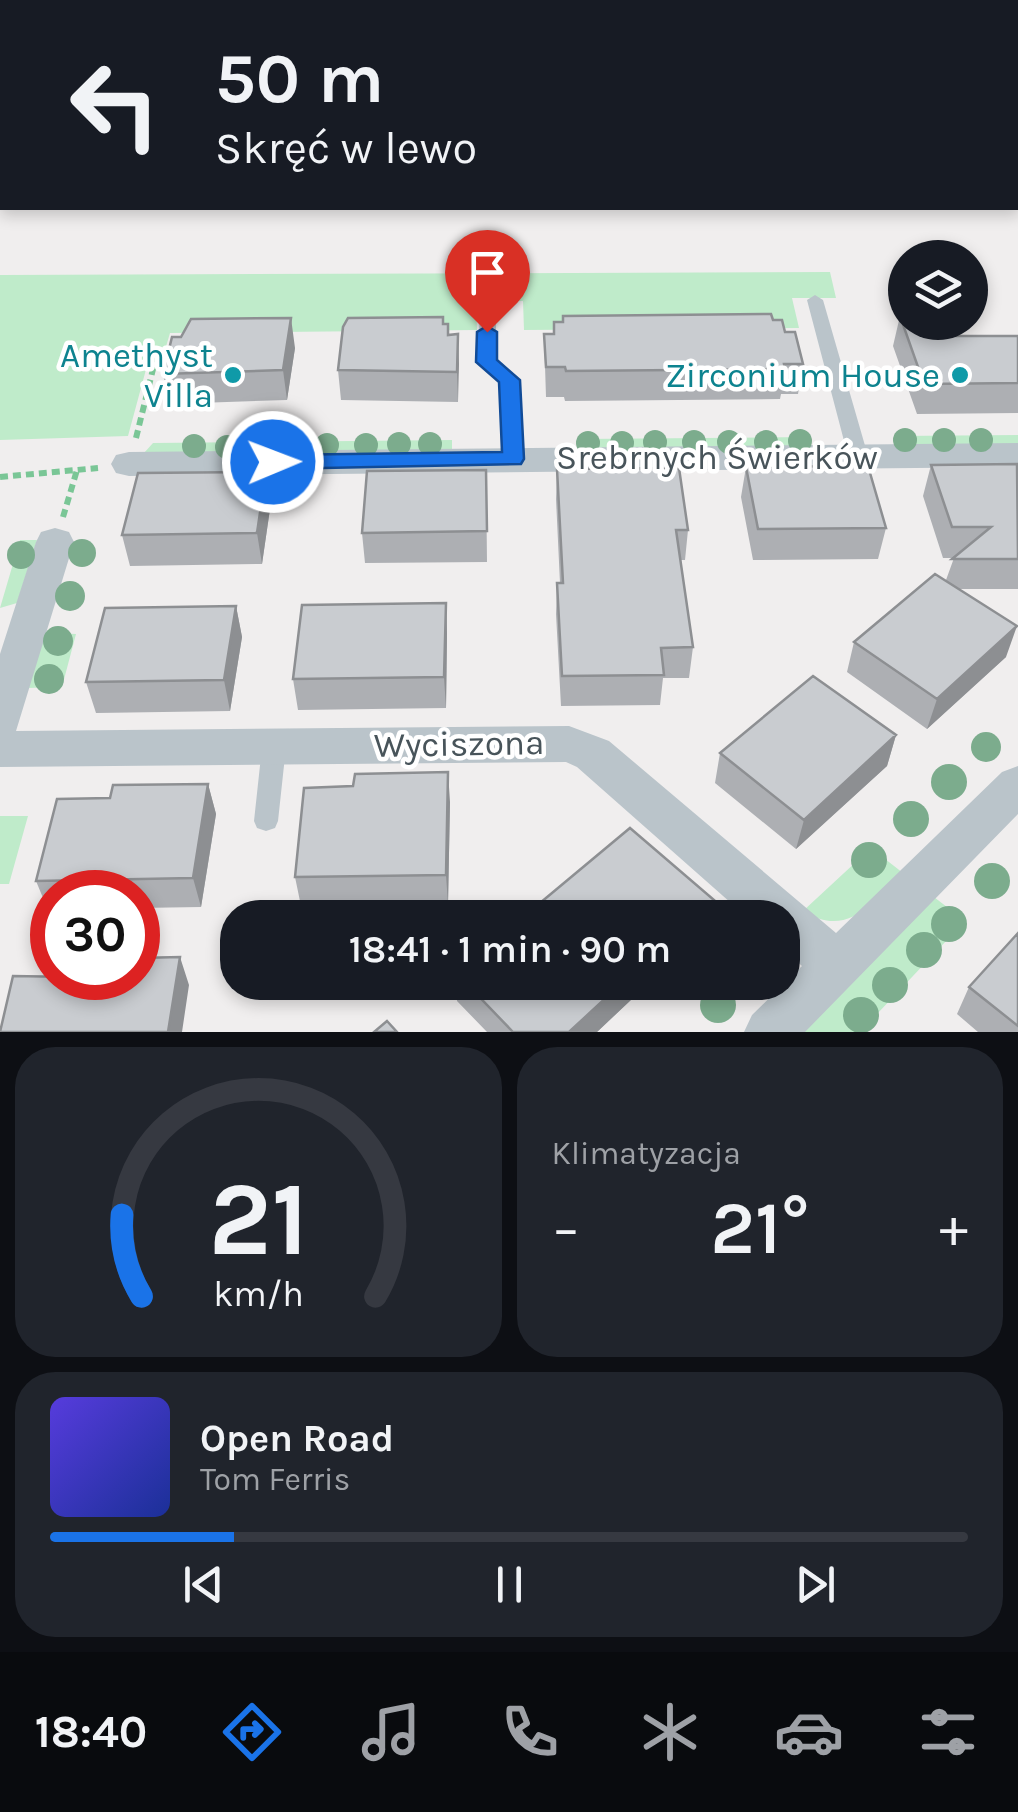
<!DOCTYPE html>
<html lang="pl">
<meta charset="utf-8">
<style>
:root{--surface:#171b24;--page:#20242c;--text:#f1f3f6;--muted:#9ea1a6;--line:#363941;--accent:#1a73e8}
body{margin:0;font-family:Karla,sans-serif;background:var(--page);color:var(--text);height:100vh;display:flex;flex-direction:column;font-size:38px;white-space:nowrap}
*{box-sizing:border-box;margin:0}
p{font-size:32px;color:var(--muted)}
.icon{flex:none;width:55px;height:55px;fill:none;stroke:currentColor;stroke-width:2;stroke-linecap:round;stroke-linejoin:round}
.map{position:relative;height:1032px;overflow:hidden}
.details{display:flex;flex-direction:column;gap:15px;padding:15px;background:#0d0f14;flex:1}
.details>*{flex:none}
.banner{position:absolute;left:0px;top:0px;width:1020px;height:210px;box-shadow:0 5px 15px #0003;background:#171b24;color:var(--text);overflow:hidden}
.buttons{position:absolute;left:888px;top:240px;display:grid;gap:20px}
.buttons a{display:grid;place-items:center;width:100px;height:100px;border-radius:50%;background:var(--surface);box-shadow:0 5px 15px #0003;font-size:50px}
.speed{position:absolute;left:30px;top:870px;display:flex;gap:20px;font-size:50px;font-weight:700;text-align:center}
.speed>*{display:grid;place-content:center;width:130px;height:130px;border-radius:50%;background:var(--surface);box-shadow:0 5px 15px #0003;line-height:1}
.speed .limit{border:15px solid #d22;background:#fff;color:#111}
.pin{position:absolute;display:grid;place-items:center;width:85px;height:85px;color:#fff;margin:-102px -42px;border-radius:50% 50% 50% 0;rotate:-45deg;box-shadow:0 0 10px #0007}
.pin .icon{rotate:45deg}
.me{position:absolute;width:110px;margin:-55px;rotate:89deg;stroke-linejoin:round;filter:drop-shadow(0 0 8px #0008)}
.turn{display:flex;align-items:center;gap:35px;height:210px;padding:0 50px;font-size:45px}
.turn .icon{width:130px;height:130px;stroke-width:2.5}
.turn b{display:block;font-size:70px;line-height:85px}
.big{font-size:75px;font-weight:600;line-height:1.1}
.details .tile{flex:1;display:flex;flex-direction:column;justify-content:center;gap:15px;min-width:0;padding:0 35px;border-radius:40px;background:var(--page)}
.details .dial{align-items:center;gap:0}
.dial svg{height:260px;overflow:visible;fill:none;stroke:var(--line);stroke-width:7;stroke-linecap:round;text-anchor:middle}
.dial text{fill:var(--text);stroke:none}
.song{display:flex;align-items:center;gap:30px}
.cover{width:120px;height:120px;border-radius:15px;background:linear-gradient(135deg,hsl(250 70% 55%),hsl(230 70% 35%))}
.played{height:10px;border-radius:5px;background:linear-gradient(90deg,var(--accent) 20%,var(--line) 20%)}
.keys{display:flex;justify-content:space-around;direction:ltr}
.heat{display:flex;justify-content:space-between;align-items:center;font-size:55px;direction:ltr}
.details .tiles{flex:1;display:grid;gap:15px;grid-template-columns:1fr 1fr}
.tile:last-child{grid-column:span 2}
.trip{position:absolute;left:220px;top:900px;width:580px;height:100px;border-radius:40px;background:var(--surface);box-shadow:0 5px 15px #0003;font-weight:600;line-height:100px;text-align:center}
.tabs{display:flex;height:160px;justify-content:space-around;align-items:center;background:#090b0e;color:var(--muted)}
.tabs .icon{width:70px;height:70px}
.tabs .current{color:var(--accent)}
.tabs b{font-size:45px;color:var(--text)}
.map>svg:first-child{display:block}
.green{fill:#bfebca}
.lines{fill:none;stroke-linecap:round;stroke-linejoin:round}
.path{stroke:#7ac696;stroke-width:6;stroke-dasharray:8 5;stroke-linecap:butt}
.service{fill:#bac4ca;fill-rule:evenodd}
.minor{fill:#bac4ca;fill-rule:evenodd}
.tree{fill:#7cac8d}
.wall{fill:#adafb3}
.shaded-wall{fill:#8d8f92}
.building{fill:#c9ccd0;stroke:#8d8f92;stroke-width:2.5}
.route{fill:#1a73e8;stroke:#114b97;stroke-width:2.5}
.culture-dot{fill:#0f9aa8;stroke:#fff;stroke-width:4}
.labels{text-anchor:middle;dominant-baseline:central;stroke-width:9;stroke-linejoin:round;paint-order:stroke}
.culture-label{font-size:35px;fill:#0d838f;stroke:#fff;text-anchor:end}
.street-label{font-size:35px;fill:#48545a;stroke:#fff}
</style>
<div class="map">
<svg width="1018" height="1032" viewBox="0 0 1018 1032">
<rect width="100%" height="100%" fill="#f0eeee"/>
<path class="green" d="M 830,272 L 836,298 L 792,298 L 799,328 L 524,330 L 523,301 L 476,302 L 477,330 L 170,333 L 165,350 L 151,351 L 128,436 L 0,440 L 0,275 Z
M 1018,435 L 1018,444 L 899,445 L 896,436 Z
M 807,437 L 810,447 L 580,448 L 580,439 Z
M 452,440 L 452,450 L 144,453 L 153,443 Z
M 20,540 L 37,540 L 17,603 L 0,608 Z
M 53,633 L 76,634 L 62,687 L 27,688 L 42,638 Z
M 0,816 L 28,816 L 9,884 L 0,884 Z
M 871,848 L 903,873 C 872,903 848,939 803,911 Z
M 934,897 L 965,921 L 860,1032 L 803,1032 Z"/>
<g class="lines">
<path class="path" d="M 136,438 L 157,353
M 0,477 L 98,468
M 63,517 L 77,470"/>
<path class="service" d="M 914,0 L 926,0 L 927,2 L 915,2 Z
M 815,295 L 823,300 L 868,456 L 865,460 L 851,460 L 848,456 L 807,300 Z
M 488,301 L 496,306 L 496,360 L 518,380 L 523,459 L 513,465 L 503,459 L 500,382 L 478,362 L 480,306 Z
M 274,738 L 282,740 L 286,747 L 278,821 L 275,828 L 266,831 L 257,828 L 254,821 L 262,747 L 266,740 Z"/>
<path class="minor" d="M 1018,443 L 1018,467 L 129,476 L 116,473 L 111,464 L 116,455 L 129,452 Z
M 55,528 L 69,532 L 74,542 L 16,731 L 569,726 L 609,741 L 836,933 L 1002,772 L 1018,766 L 1018,814 L 805,1032 L 744,1032 L 752,1015 L 802,966 L 782,948 L 782,918 L 748,918 L 577,767 L 566,762 L 0,767 L 0,654 L 36,542 L 41,532 Z"/>
</g>
<g class="tree">
<circle cx="905" cy="440" r="12"/>
<circle cx="944" cy="440" r="12"/>
<circle cx="981" cy="440" r="12"/>
<circle cx="800" cy="441" r="12"/>
<circle cx="655" cy="442" r="12"/>
<circle cx="694" cy="442" r="12"/>
<circle cx="729" cy="442" r="12"/>
<circle cx="766" cy="442" r="12"/>
<circle cx="588" cy="443" r="12"/>
<circle cx="622" cy="443" r="12"/>
<circle cx="399" cy="444" r="12"/>
<circle cx="430" cy="444" r="12"/>
<circle cx="327" cy="445" r="12"/>
<circle cx="366" cy="445" r="12"/>
<circle cx="194" cy="446" r="12"/>
<circle cx="296" cy="446" r="12"/>
<circle cx="227" cy="447" r="12"/>
<circle cx="262" cy="447" r="12"/>
<circle cx="82" cy="553" r="14"/>
<circle cx="21" cy="555" r="14"/>
<circle cx="70" cy="596" r="15"/>
<circle cx="58" cy="641" r="15"/>
<circle cx="49" cy="679" r="15"/>
<circle cx="986" cy="747" r="15"/>
<circle cx="949" cy="782" r="18"/>
<circle cx="911" cy="819" r="18"/>
<circle cx="869" cy="860" r="18"/>
<circle cx="992" cy="881" r="18"/>
<circle cx="949" cy="924" r="18"/>
<circle cx="924" cy="950" r="18"/>
<circle cx="890" cy="985" r="18"/>
<circle cx="718" cy="1005" r="18"/>
<circle cx="861" cy="1015" r="18"/>
</g>
<path class="wall" d="M 2,7 L 2,37 L 1,37 L 0,11 Z
M 900,316 L 948,336 L 1018,336 L 1018,413 L 917,414 L 893,346 Z
M 773,320 L 785,332 L 803,364 L 798,394 L 781,394 L 780,399 L 565,401 L 564,397 L 546,397 L 544,334 Z
M 443,324 L 449,335 L 458,334 L 458,402 L 341,400 L 338,370 Z
M 295,348 L 287,400 L 169,404 L 163,374 Z
M 931,465 L 1018,466 L 1018,589 L 960,589 L 1006,657 L 927,729 L 847,672 L 854,642 L 946,580 L 954,558 L 943,558 L 923,496 Z
M 746,467 L 886,528 L 878,559 L 753,560 L 741,497 Z
M 557,469 L 688,530 L 685,560 L 681,560 L 693,647 L 689,678 L 663,678 L 660,705 L 561,706 L 556,614 L 557,583 L 560,583 L 556,499 Z
M 486,470 L 487,562 L 365,563 L 362,533 Z
M 271,502 L 262,564 L 130,566 L 122,535 Z
M 446,603 L 447,634 L 446,708 L 298,710 L 293,679 Z
M 236,606 L 242,637 L 230,711 L 96,713 L 86,682 Z
M 896,735 L 887,766 L 796,849 L 715,783 L 720,753 Z
M 208,784 L 216,814 L 201,907 L 138,908 L 138,892 L 52,892 L 52,910 L 48,910 L 36,881 L 110,798 Z
M 450,802 L 448,904 L 301,906 L 295,877 Z
M 1018,933 L 1018,1032 L 978,1032 L 957,1014 L 969,987 Z
M 456,982 L 650,982 L 597,1032 L 487,1032 L 457,1001 Z"/>
<path class="shaded-wall" d="M 291,318 L 295,348 L 287,400 L 283,370 Z
M 458,334 L 459,364 L 458,402 L 457,372 Z
M 266,472 L 271,502 L 262,564 L 257,533 Z
M 446,603 L 447,634 L 446,708 L 444,677 Z
M 236,606 L 242,637 L 230,711 L 224,680 Z
M 1017,626 L 1006,657 L 927,729 L 937,699 Z
M 896,735 L 887,766 L 796,849 L 804,820 Z
M 448,772 L 450,802 L 448,904 L 446,875 Z
M 208,784 L 216,814 L 201,907 L 193,878 Z
M 714,900 L 711,918 L 695,918 Z
M 180,957 L 189,985 L 182,1032 L 168,1032 Z
M 623,982 L 650,982 L 597,1032 L 569,1032 Z"/>
<path class="building" d="M 6,0 L 85,0 L 84,2 L 5,2 Z
M 285,0 L 440,0 L 440,2 L 285,2 Z
M 769,0 L 904,0 L 904,2 L 769,2 Z
M 771,314 L 773,320 L 782,320 L 785,332 L 795,332 L 803,364 L 784,364 L 785,369 L 566,371 L 565,367 L 546,367 L 544,334 L 554,334 L 554,322 L 563,322 L 563,316 Z
M 900,316 L 905,316 L 905,322 L 943,322 L 948,336 L 1018,336 L 1018,383 L 924,384 Z
M 443,317 L 443,324 L 448,324 L 448,335 L 458,334 L 457,372 L 338,370 L 343,327 L 348,318 Z
M 291,318 L 283,370 L 163,374 L 172,337 L 181,337 L 191,319 Z
M 1017,464 L 1018,559 L 952,559 L 991,527 L 952,527 L 931,465 Z
M 868,466 L 886,528 L 758,529 L 746,467 Z
M 679,468 L 688,530 L 676,530 L 693,647 L 661,648 L 664,675 L 562,676 L 557,583 L 563,583 L 557,469 Z
M 486,470 L 487,531 L 362,533 L 367,471 Z
M 266,472 L 257,533 L 122,535 L 138,473 Z
M 935,574 L 1017,626 L 937,699 L 854,642 Z
M 446,603 L 444,677 L 293,679 L 302,605 Z
M 236,606 L 224,680 L 86,682 L 105,608 Z
M 813,676 L 896,735 L 804,820 L 720,753 Z
M 448,772 L 446,875 L 295,877 L 304,788 L 353,786 L 355,774 Z
M 208,784 L 193,878 L 36,881 L 57,799 L 110,798 L 113,785 Z
M 630,828 L 714,900 L 695,918 L 522,918 Z
M 1018,933 L 1018,1026 L 969,987 Z
M 180,957 L 168,1032 L 0,1032 L 13,976 L 138,978 L 138,958 Z
M 465,982 L 623,982 L 569,1032 L 513,1032 Z
M 387,1021 L 397,1032 L 374,1032 Z"/>
<path class="route" d="M 487,326 L 497,332 L 497,360 L 520,380 L 524,459 L 521,464 L 273,469 L 262,462 L 273,455 L 502,452 L 499,382 L 476,362 L 477,332 Z"/>
<g class="culture-dot">
<circle cx="233" cy="375" r="10"/>
<circle cx="960" cy="375" r="10"/>
</g>
<g class="labels">
<g class="culture-label">
<text x="213" y="355">Amethyst<tspan x="213" dy="40">Villa</tspan></text>
<text x="940" y="375">Zirconium House</text>
</g>
<g class="street-label">
<text x="717" y="457">Srebrnych Świerków</text>
<text transform="translate(459 744) rotate(-1)">Wyciszona</text>
</g>
</g>
</svg>
<div class="buttons">
<a><svg class="icon" aria-label="layers" viewBox="0 0 24 24"><path d="M12 4l9 5-9 5-9-5zM3 14l9 5 9-5"/></svg></a>
</div>
<div class="speed"><div class="limit">30</div></div>
<div class="pin" style="left:487px;top:332px;background:#d93025"><svg class="icon" aria-label="arrive" viewBox="0 0 24 24"><path d="M6 21V4h12l-3 4 3 4H6"/></svg></div>
<svg class="me" style="left:273px;top:462px" viewBox="-20 -20 40 40"><circle r="17" fill="#1a73e8" stroke="#fff" stroke-width="3"/><path d="M0-11L8 9 0 5-8 9z" fill="#fff"/></svg>
<div class="trip">18:41 · 1 min · 90 m</div>
<div class="banner">
<div class="turn"><svg class="icon" aria-label="left" viewBox="0 0 24 24"><path d="M17 20v-9H6M10 6l-5 5 5 5"/></svg><div><b>50 m</b>Skręć w lewo</div></div>
</div>
</div>
<section class="details">
<div class="tiles">
<div class="tile dial"><svg viewBox="0 0 100 80">
<path d="M14 69A42 42 0 1 1 86 69"/>
<path d="M14 69A42 42 0 0 1 8 44" stroke="#1a73e8"/>
<text x="50" y="56" font-size="32" font-weight="700">21</text>
<text x="50" y="72" font-size="11">km/h</text>
</svg></div>
<div class="tile"><p>Klimatyzacja</p>
<div class="heat"><a>−</a><b class="big">21°</b><a>+</a></div>
</div>
<div class="tile">
<div class="song"><i class="cover"></i><div><b>Open Road</b><p>Tom Ferris</p></div></div>
<div class="played"></div>
<div class="keys"><svg class="icon" aria-label="previous" viewBox="0 0 24 24"><path d="M18 5L8 12l10 7zM5 5v14"/></svg><svg class="icon" aria-label="pause" viewBox="0 0 24 24"><path d="M8 5v14M16 5v14"/></svg><svg class="icon" aria-label="next" viewBox="0 0 24 24"><path d="M6 5l10 7-10 7zM19 5v14"/></svg></div>
</div>
</div>
</section>
<nav class="tabs">
<b>18:40</b>
<svg class="icon current" aria-label="directions" viewBox="0 0 24 24"><path d="M12 3l9 9-9 9-9-9zM9 14v-3h6M13 9l2 2-2 2"/></svg>
<svg class="icon" aria-label="music" viewBox="0 0 24 24"><path d="M9 18V5l10-2v13"/><circle cx="6" cy="18" r="3"/><circle cx="16" cy="16" r="3"/></svg>
<svg class="icon" aria-label="phone" viewBox="0 0 24 24"><path d="M5 4h4l2 5-3 2q2 4 5 5l2-3 5 2v4C11 20 4 13 5 4z"/></svg>
<svg class="icon" aria-label="climate" viewBox="0 0 24 24"><path d="M12 3v18M4 7l16 10M4 17L20 7"/></svg>
<svg class="icon" aria-label="car" viewBox="0 0 24 24"><path d="M5 17H2v-5l4-1 3-4h7l3 4 3 1v5h-3M9 17h6M6 11h13"/><circle cx="7" cy="17" r="2"/><circle cx="17" cy="17" r="2"/></svg>
<svg class="icon" aria-label="filters" viewBox="0 0 24 24"><path d="M4 7h16M4 17h16"/><circle cx="9" cy="7" r="2"/><circle cx="15" cy="17" r="2"/></svg>
</nav>
